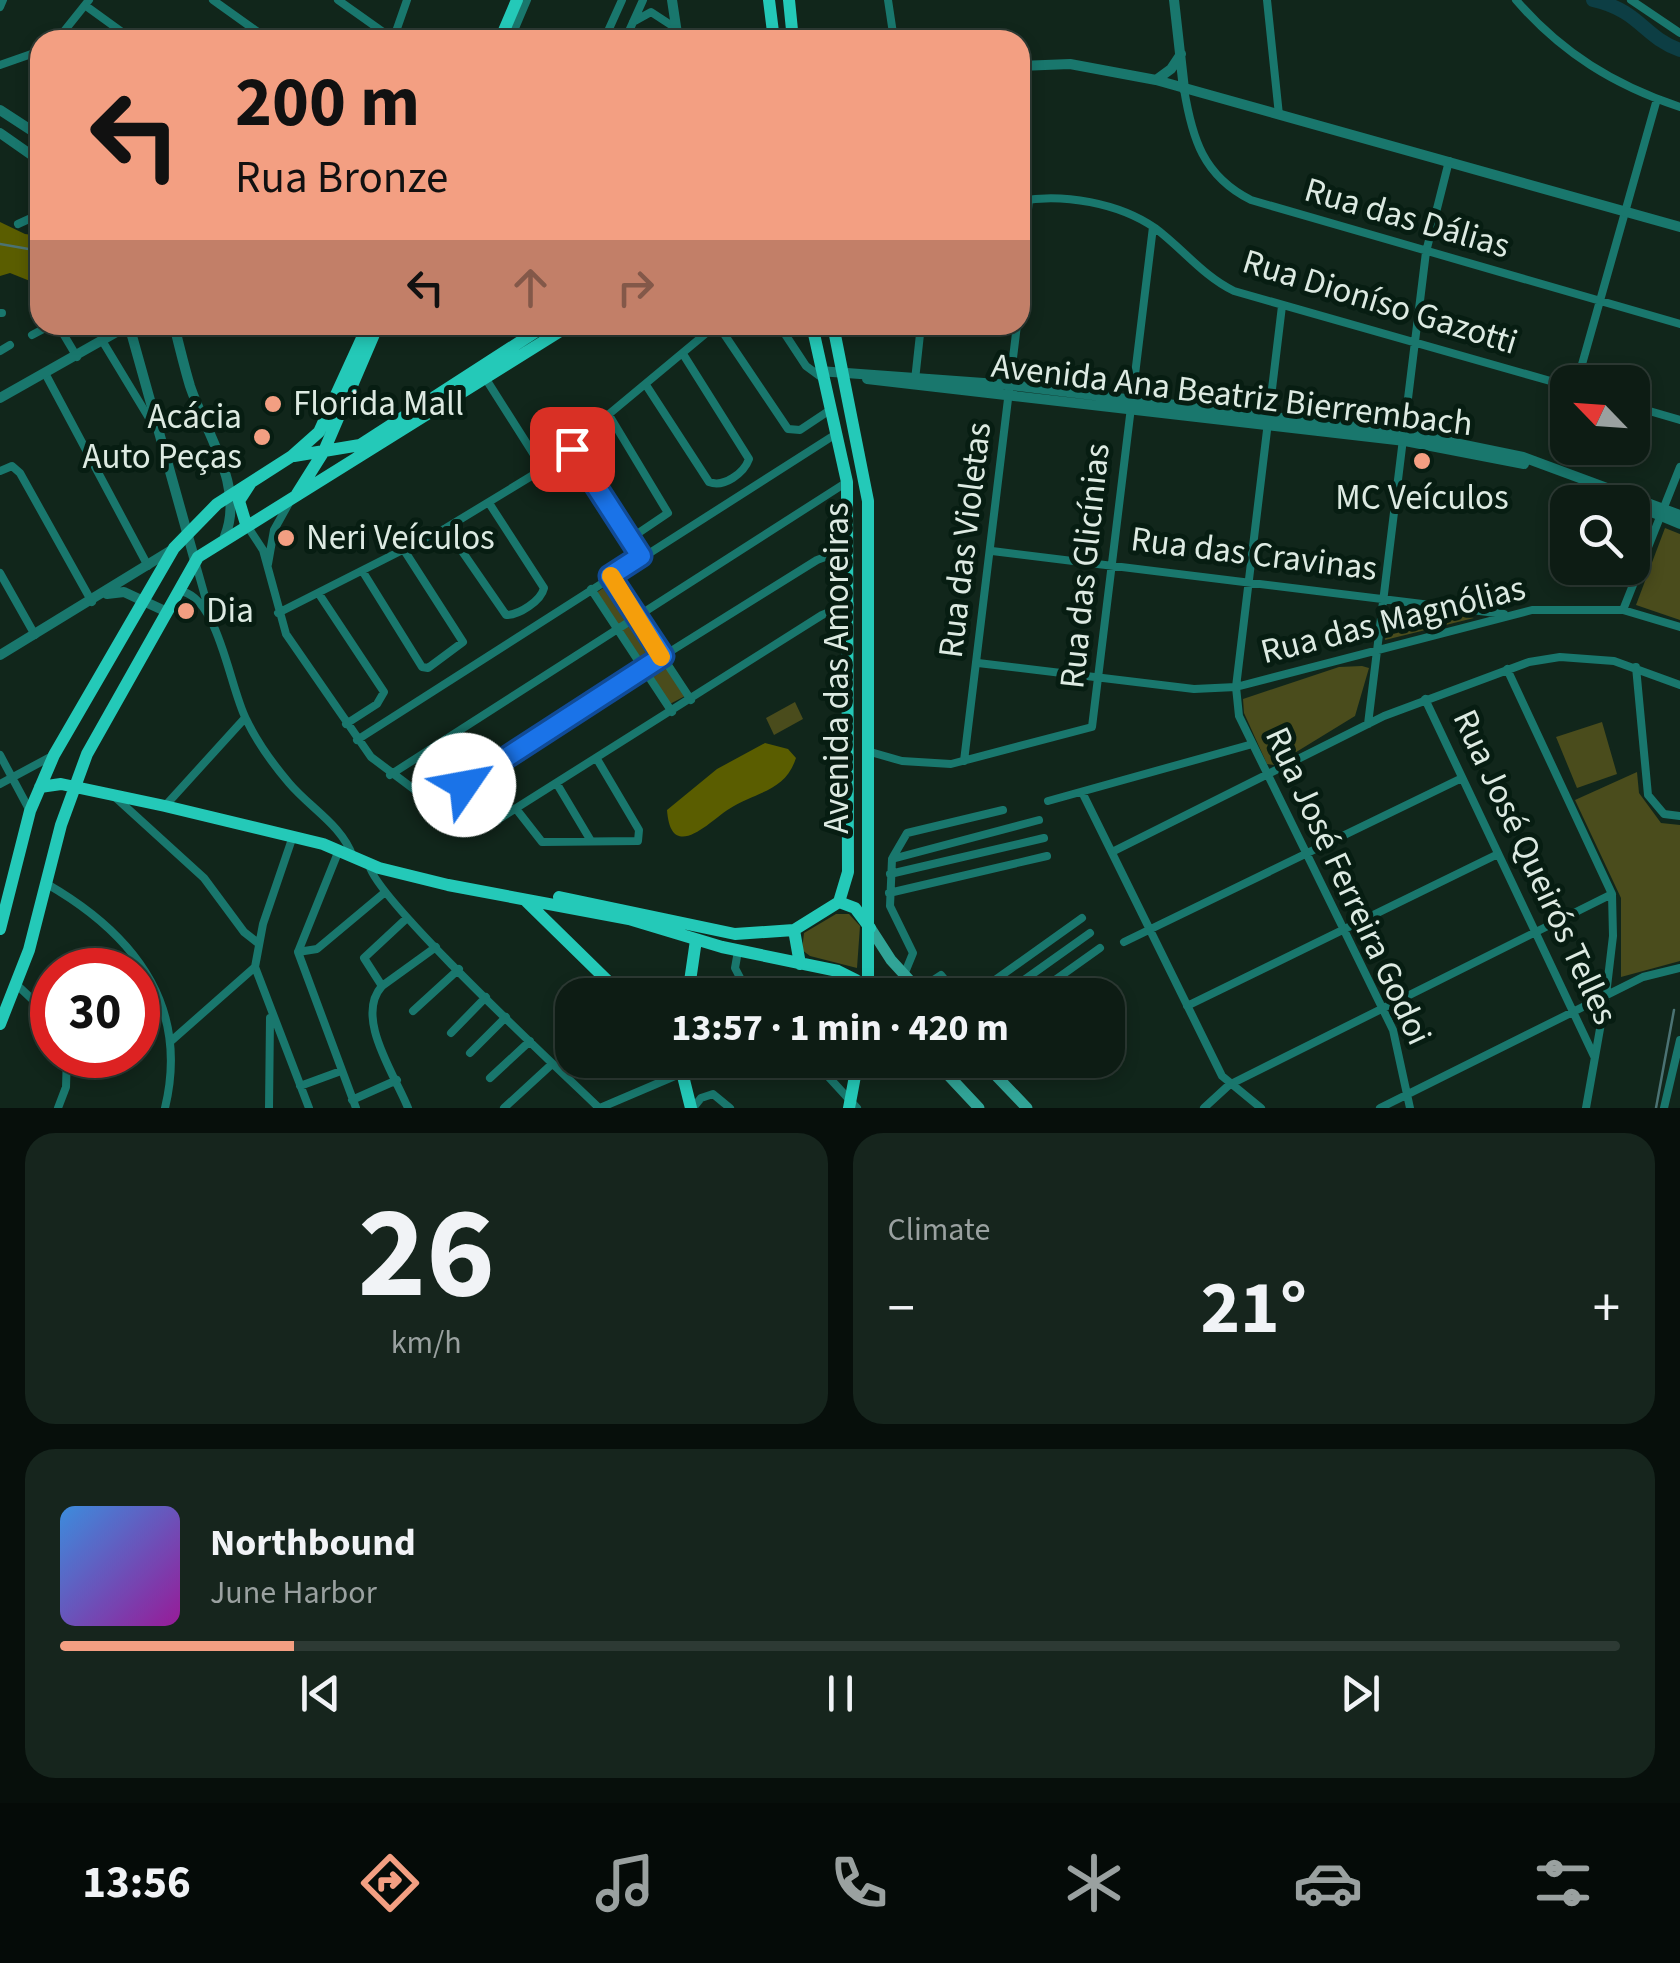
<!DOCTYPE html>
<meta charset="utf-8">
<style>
:root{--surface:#0d1c14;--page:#16251d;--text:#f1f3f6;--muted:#9aa1a0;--line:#2d3a34;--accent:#f39f82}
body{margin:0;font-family:"Source Sans 3",sans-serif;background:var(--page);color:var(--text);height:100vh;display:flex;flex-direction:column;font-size:38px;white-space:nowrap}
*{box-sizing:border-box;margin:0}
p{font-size:32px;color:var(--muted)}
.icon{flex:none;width:55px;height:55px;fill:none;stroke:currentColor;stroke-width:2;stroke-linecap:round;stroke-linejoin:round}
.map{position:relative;height:1108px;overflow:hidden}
.side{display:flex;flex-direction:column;gap:25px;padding:25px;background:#070f0b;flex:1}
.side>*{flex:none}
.guide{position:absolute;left:30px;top:30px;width:1000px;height:305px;border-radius:30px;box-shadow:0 5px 15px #0003,0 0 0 2px var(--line);background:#f39f82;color:#111;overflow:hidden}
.needle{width:65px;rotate:295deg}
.buttons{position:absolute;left:1550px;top:365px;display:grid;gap:20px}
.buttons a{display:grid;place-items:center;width:100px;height:100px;border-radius:20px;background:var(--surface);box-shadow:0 5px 15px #0003,0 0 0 2px var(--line);font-size:50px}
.speed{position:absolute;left:30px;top:948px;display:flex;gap:20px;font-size:50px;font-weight:700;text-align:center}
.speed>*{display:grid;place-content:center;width:130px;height:130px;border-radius:50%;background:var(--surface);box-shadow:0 5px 15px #0003,0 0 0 2px var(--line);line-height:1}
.speed .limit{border:15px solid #d22;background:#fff;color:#111}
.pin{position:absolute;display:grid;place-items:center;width:85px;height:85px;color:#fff;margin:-42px;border-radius:20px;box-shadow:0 5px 15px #0006}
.me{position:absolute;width:110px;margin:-55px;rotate:57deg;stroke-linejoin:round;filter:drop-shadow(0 0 8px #0008)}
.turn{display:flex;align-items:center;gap:35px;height:210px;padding:0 40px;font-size:45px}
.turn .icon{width:130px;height:130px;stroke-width:2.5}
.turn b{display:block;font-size:70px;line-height:85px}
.lanes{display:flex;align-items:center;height:95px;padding:0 40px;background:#0003;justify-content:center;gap:50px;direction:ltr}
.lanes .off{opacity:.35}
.big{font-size:75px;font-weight:700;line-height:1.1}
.side .tile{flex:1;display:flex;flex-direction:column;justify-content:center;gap:15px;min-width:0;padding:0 35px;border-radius:30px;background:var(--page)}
.side .dial{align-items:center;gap:0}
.dial b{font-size:130px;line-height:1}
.song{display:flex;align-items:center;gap:30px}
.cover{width:120px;height:120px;border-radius:15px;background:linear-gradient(135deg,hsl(210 70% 55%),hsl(300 70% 35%))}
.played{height:10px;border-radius:5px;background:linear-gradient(90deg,var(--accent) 15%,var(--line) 15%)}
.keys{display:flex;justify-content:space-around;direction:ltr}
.heat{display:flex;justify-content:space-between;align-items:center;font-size:55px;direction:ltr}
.side .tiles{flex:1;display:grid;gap:25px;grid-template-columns:1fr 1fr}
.tile:last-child{grid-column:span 2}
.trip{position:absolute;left:555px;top:978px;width:570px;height:100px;border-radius:30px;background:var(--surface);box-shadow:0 5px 15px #0003,0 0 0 2px var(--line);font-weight:700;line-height:100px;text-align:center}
.tab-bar{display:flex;height:160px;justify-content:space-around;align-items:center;background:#050b08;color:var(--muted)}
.tab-bar .icon{width:70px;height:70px}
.tab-bar .on{color:var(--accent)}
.tab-bar b{font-size:45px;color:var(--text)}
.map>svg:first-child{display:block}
.green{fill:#4a4c1c}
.forest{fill:#5a5d00}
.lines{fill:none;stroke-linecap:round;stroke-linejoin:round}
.stream{stroke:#4b7273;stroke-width:2.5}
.river{stroke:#0d3e44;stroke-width:14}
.minor{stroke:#19776d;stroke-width:8}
.tertiary{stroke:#19776d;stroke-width:10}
.secondary{stroke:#31a497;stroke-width:11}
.primary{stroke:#24c9b8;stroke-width:12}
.route-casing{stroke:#114b97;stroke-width:25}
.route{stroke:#1a73e8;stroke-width:18}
.slow{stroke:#f59e0b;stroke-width:18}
.poi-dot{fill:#f39f82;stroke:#071d12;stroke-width:4}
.labels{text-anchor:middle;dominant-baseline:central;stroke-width:10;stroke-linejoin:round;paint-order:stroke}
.street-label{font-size:35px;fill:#ddeae2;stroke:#071d12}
.poi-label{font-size:35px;fill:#ddeae2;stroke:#071d12;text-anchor:start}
</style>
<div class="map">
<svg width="1680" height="1108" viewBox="0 0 1680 1108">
<rect width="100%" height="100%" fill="#11261b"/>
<path class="green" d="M 1665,528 L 1680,534 L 1680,620 L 1636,605 Z
M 612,582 L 685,696 L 668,705 L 596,593 Z
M 1392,605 L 1474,618 L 1385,640 Z
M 1362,666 L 1369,668 L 1355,716 L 1275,765 L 1267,764 L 1244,713 L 1243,699 L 1339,667 Z
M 795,702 L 803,719 L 774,735 L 766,718 Z
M 1602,722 L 1617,774 L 1577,788 L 1556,737 Z
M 1637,772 L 1639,793 L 1661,823 L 1680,825 L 1680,961 L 1621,977 L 1621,898 L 1575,800 Z
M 836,914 L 849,914 L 860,926 L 857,968 L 810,956 L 802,950 L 804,933 Z"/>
<path class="forest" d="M 0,222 L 25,234 L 40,236 L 40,285 L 10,273 L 0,276 Z
M 765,743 L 788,749 L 796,758 C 785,792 757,791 729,809 C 710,821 671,864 667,810 L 717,769 Z"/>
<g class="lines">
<path class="stream" d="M 0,244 L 40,251
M 1656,1108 L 1674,1010"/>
<path class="river" d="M 1593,0 C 1641,11 1642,36 1680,50"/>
<path class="minor" d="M 213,0 L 269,40
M 338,0 L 393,39
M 888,0 L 894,40
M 1267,0 L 1279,115
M 1516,0 C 1562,53 1614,85 1680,107
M 1631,0 L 1680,33
M 86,6 L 133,40
M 0,7 L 3,0
M 633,22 L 651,12 L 674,27
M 57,40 L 89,0
M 393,40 L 407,0
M 510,40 L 527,0
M 604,40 L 622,0
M 625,40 L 643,0
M 0,65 L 40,51
M 1184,89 C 1192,138 1203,176 1251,200 L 1680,324
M 1020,201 C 1063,193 1119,203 1155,228 C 1182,248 1203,276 1234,291 L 1568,386
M 18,224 L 40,214
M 1020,294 L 1029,199
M 1282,306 L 1236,687 L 1239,716 L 1393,1030 L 1410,1108
M 0,313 L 2,313
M 58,325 L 77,357
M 718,325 L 788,429 L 800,430 L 830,410
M 779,325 L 806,366 L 821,377
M 32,335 L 51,325
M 103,342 L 155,428
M 0,351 L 10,345
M 46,375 L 148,566
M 484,376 L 543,469
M 915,380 L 921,325
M 1577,382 L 1657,99
M 646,385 L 709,482 C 724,488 744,473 749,459 L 683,354
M 1632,406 L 1680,420
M 609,415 L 668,513 L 631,538
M 572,449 L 641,556
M 0,471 L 12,466 L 20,473 L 92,602
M 246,524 L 263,550 L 286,634 L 371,757 L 435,805 L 491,824 L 822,615 L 850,604
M 446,528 L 506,615 C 519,615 541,601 544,588 L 489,503
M 992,551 L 1504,614
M 195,561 L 206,600
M 268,564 L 274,530 L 289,503
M 363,572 L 422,667 L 428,668 L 463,642 L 404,550
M 0,573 L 35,635
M 610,577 L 691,700
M 591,589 L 672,712
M 178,591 C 218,593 229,686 246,719 C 257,742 272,763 289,783 C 310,808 342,825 353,857
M 319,594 L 384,692 L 377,704 L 346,724
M 1623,610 L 1680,467
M 278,613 L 446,528 L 543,469 L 716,325
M 978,663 L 1194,689 L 1236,687 L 1532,610 L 1623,610 L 1680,627
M 1636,667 L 1648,795 L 1664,814 L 1680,816
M 1507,669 L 1612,894 L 1613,936 L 1606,995 L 1586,1108
M 1425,699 L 1594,1056
M 1368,724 L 1426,252 L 1449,161
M 357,740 L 836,434
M 867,751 L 902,761 L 951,764 L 1092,727 L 1153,227
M 0,755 L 30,811
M 964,761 L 1017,325
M 390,775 L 847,482
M 0,784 L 54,755
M 557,784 L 591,841
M 1082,792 L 1222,1076 L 1261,1108
M 115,797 L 204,878 L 244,932 L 258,943
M 1048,801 L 1249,745
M 435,805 L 663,656 L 817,560 L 847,549
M 165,806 L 245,718
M 517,810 L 542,842 L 638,841 L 639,830 L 597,759
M 339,850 L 298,952 L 356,1108
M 1112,852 L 1384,716 L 1529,662 L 1560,657 L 1614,661 L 1680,685
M 893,857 L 907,833 L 1003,810
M 369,864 C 372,896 564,1074 599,1108
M 890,874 L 1044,838
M 47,884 C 132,933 190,1004 165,1108
M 889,893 L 1047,856
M 407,918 L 364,958 L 382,986 C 354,1017 395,1075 408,1108
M 1124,942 L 1462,778
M 738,951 L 735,968 L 749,995
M 298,952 L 317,949 L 384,893
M 255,967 L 309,1108
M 904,975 L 913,953 L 890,906 L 892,859 L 1039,820
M 17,985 L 52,1018
M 382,986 L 436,947
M 918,990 L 941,975 L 957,995
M 974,995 L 1082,918
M 1003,995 L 1090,933
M 1034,995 L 1100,948
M 1187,1006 L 1498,854
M 413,1011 L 459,969
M 451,1033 L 486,997
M 170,1042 L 255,967 L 263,924 L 293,836
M 470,1053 L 506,1017
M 813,1060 L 857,1108
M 490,1078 L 530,1041
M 300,1086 L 341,1071
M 352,1100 L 397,1080
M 58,1108 L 66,1087 L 67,1055
M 269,1108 L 270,1018
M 504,1108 L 552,1064
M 600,1108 L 682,1073
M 693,1108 L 701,1098 L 713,1094 L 730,1108
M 1204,1108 L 1229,1085 L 1612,894
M 1380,1108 L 1643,977 L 1680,968
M 1664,1108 L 1680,1040"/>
<path class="tertiary" d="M 672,0 L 678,40
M 1174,0 L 1184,89
M 1020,66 L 1070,64 L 1156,80 L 1680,227
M 1156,80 L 1171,69 L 1181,54
M 0,110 L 40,136
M 0,133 L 40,161
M 129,325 L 195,561
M 174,325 C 179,345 184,366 190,386 C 206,434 245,486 225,536
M 819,371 L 1011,385 L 1406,433 L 1523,457 L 1680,515
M 867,379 L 1405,441 L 1524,464
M 0,398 L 129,325
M 1606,493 L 1629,502
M 1632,504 L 1680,524
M 107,594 L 124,592 L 165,611
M 0,655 L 170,551"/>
<path class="secondary" d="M 871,929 L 891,960 L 923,995
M 934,1060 L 979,1108
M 981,1060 L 1027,1108"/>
<path class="primary" d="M 769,0 L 774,40
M 789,0 L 793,40
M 500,40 L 517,0
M 812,325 L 847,482 L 848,872 L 839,902
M 833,325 L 868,501 L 868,994
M 294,456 L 360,445 L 546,325
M 297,494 L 324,451 L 378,325
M 246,524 L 239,501 L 250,484
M 40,787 L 61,784 L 165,806 L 323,844 L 379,868 L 448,885 L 629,919 L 722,947 L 838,971 L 856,980 L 868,994
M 559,897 L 735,934 L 794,930 L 839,902
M 525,900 L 622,995
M 839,902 L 855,908 L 870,928
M 0,929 L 30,811 L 54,755 L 174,548 L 217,504 L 292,456 L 319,432 L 368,325
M 794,930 L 800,964
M 688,995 L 696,940
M 0,1024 L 29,950 L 61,825 L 87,754 L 198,557 L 570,325
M 679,1060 L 691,1108
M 849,1108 L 858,1060"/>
</g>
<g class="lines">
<defs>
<path id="route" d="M 464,785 L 663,656 L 610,576 L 641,556 L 572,449"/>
</defs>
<use href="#route" class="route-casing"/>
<use href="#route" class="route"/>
<path class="slow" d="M 611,576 L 661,657"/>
</g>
<g class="poi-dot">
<circle cx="273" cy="404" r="10"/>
<circle cx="262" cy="437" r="10"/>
<circle cx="1422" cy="461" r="10"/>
<circle cx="286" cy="538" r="10"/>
<circle cx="186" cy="611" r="10"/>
</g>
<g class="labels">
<g class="street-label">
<text transform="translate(1407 218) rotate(16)">Rua das Dálias</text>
<text transform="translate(1380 302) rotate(17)">Rua Dioníso Gazotti</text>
<text transform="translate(1232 395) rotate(7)">Avenida Ana Beatriz Bierrembach</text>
<text transform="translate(965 540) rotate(-83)">Rua das Violetas</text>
<text transform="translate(1254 554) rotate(7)">Rua das Cravinas</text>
<text transform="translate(1085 566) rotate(-84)">Rua das Glicínias</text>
<text transform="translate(1393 620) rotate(-14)">Rua das Magnólias</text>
<text transform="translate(837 668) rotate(-90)">Avenida das Amoreiras</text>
<text transform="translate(1535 867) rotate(65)">Rua José Queirós Telles</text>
<text transform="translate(1348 886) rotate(65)">Rua José Ferreira Godoi</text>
</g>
<g class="poi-label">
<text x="293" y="404">Florida Mall</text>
<text x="242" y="417" text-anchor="end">Acácia<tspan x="242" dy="40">Auto Peças</tspan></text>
<text x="1422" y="498" text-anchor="middle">MC Veículos</text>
<text x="306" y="538">Neri Veículos</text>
<text x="206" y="611">Dia</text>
</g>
</g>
</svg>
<div class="buttons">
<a><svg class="needle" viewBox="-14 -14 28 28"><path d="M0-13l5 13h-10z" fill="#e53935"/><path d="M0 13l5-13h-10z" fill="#9aa1a0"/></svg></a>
<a><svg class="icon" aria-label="search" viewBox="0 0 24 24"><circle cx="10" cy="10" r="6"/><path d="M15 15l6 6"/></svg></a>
</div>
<div class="speed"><div class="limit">30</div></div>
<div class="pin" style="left:572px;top:449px;background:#d93025"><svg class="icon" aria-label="arrive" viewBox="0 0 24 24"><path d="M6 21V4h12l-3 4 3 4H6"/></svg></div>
<svg class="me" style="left:464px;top:785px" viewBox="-20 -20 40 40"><circle r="19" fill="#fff"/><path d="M0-13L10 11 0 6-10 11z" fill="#1a73e8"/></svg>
<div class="trip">13:57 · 1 min · 420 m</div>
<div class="guide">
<div class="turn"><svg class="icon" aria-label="left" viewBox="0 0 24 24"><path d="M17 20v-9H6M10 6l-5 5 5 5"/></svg><div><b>200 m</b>Rua Bronze</div></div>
<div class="lanes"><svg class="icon" aria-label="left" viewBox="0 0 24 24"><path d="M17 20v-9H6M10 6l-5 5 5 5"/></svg><svg class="icon off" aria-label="ahead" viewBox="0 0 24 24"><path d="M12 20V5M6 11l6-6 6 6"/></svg><svg class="icon off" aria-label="right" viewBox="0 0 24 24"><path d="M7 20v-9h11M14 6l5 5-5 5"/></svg></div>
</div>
</div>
<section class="side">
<div class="tiles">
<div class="tile dial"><b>26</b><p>km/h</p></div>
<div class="tile"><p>Climate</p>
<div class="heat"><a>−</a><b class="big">21°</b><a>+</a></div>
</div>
<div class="tile">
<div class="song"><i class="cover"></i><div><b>Northbound</b><p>June Harbor</p></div></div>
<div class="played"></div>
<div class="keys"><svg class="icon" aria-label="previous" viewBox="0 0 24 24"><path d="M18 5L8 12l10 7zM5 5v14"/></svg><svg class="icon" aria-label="pause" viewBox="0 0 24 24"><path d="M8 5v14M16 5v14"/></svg><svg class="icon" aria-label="next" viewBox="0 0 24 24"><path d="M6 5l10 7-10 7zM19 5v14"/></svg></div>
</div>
</div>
</section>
<nav class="tab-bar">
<b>13:56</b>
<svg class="icon on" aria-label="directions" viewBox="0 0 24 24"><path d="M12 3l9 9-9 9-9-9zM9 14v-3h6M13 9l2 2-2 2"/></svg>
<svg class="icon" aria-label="music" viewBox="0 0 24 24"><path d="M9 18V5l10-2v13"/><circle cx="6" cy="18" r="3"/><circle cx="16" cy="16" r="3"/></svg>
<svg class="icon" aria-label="phone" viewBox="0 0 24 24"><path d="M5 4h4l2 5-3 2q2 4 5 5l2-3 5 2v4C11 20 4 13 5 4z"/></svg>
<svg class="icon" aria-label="climate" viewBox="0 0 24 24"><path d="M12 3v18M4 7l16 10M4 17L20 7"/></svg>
<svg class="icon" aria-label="car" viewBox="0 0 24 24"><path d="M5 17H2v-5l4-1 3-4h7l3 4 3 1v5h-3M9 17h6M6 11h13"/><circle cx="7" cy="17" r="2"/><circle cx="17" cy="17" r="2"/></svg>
<svg class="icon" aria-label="filters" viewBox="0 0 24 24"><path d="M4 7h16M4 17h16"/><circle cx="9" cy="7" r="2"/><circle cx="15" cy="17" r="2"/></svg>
</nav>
